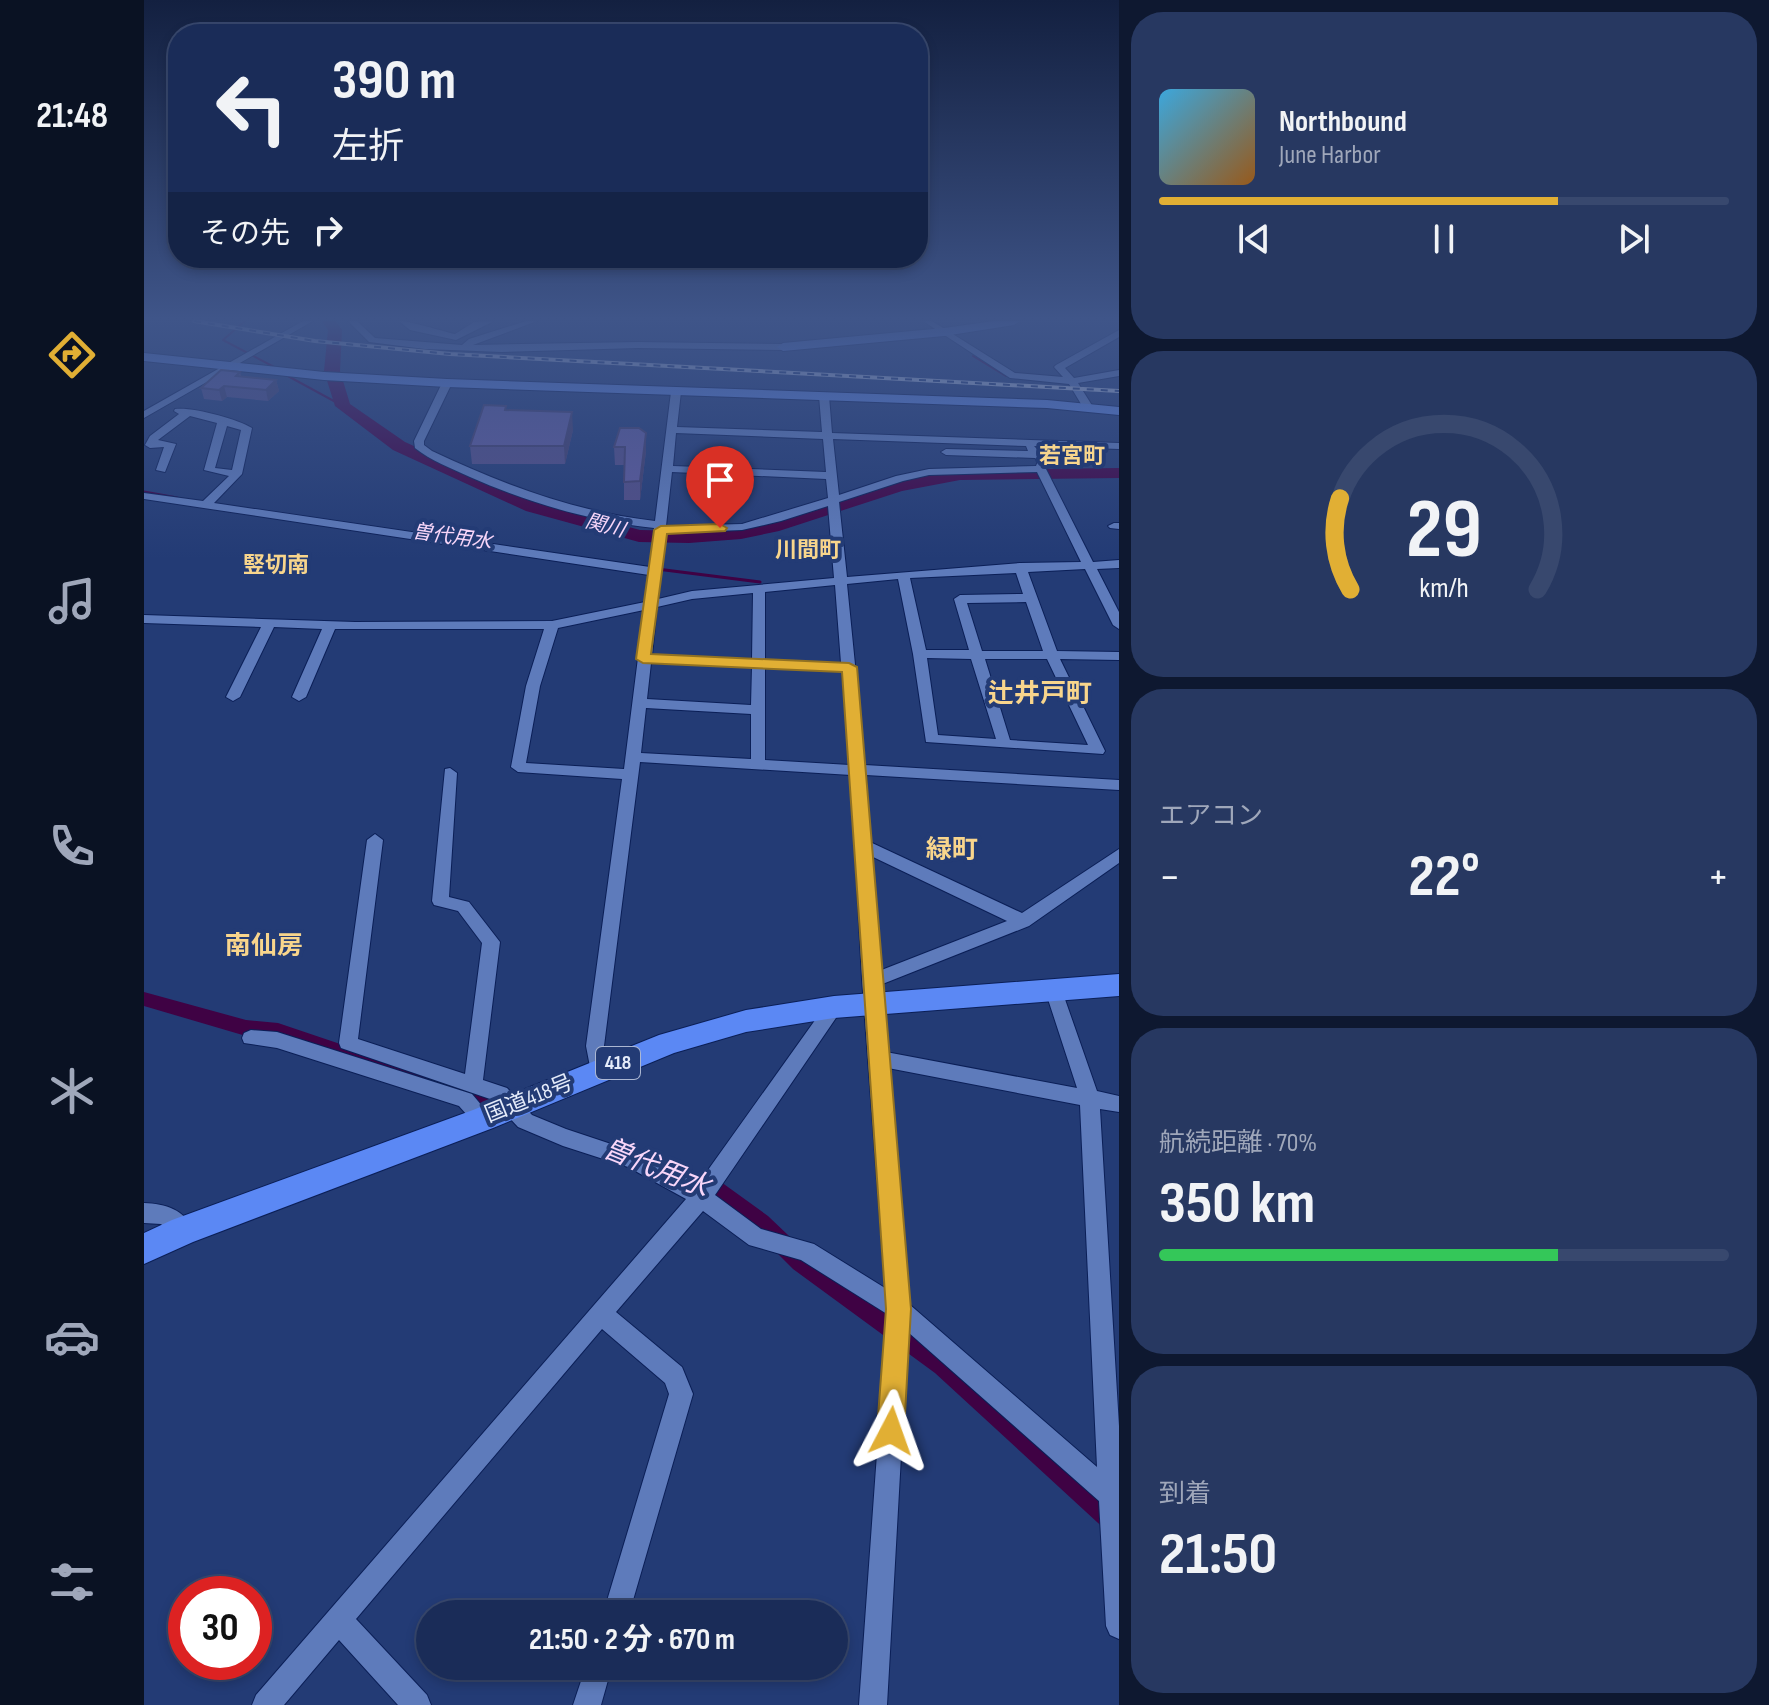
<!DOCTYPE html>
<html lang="ja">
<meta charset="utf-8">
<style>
:root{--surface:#1a2c58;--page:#273861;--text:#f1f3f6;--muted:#9fa7ba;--line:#38486e;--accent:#e1af34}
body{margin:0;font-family:"Sofia Sans Condensed","Noto Sans JP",sans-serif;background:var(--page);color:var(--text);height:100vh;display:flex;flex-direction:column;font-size:30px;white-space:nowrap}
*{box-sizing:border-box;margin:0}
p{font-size:26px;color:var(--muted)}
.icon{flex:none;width:44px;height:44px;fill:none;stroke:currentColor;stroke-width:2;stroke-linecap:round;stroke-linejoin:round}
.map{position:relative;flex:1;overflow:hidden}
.drawer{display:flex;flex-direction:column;gap:12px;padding:12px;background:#0e1830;width:650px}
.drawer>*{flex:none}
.banner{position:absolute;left:24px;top:24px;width:760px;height:244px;border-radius:32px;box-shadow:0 4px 12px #0003,0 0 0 2px var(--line);background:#1a2c58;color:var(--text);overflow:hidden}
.speed{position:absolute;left:24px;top:1576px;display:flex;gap:16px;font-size:40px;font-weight:700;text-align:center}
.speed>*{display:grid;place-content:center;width:104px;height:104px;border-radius:50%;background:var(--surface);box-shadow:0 4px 12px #0003,0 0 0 2px var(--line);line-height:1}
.speed .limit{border:12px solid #d22;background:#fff;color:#111}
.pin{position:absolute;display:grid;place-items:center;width:68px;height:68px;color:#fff;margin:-82px -34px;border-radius:50% 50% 50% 0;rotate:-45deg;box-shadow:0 0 8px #0007}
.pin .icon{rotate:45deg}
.me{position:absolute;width:88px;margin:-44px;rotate:4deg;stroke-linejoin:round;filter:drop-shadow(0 0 6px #0008)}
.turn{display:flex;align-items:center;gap:28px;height:168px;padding:0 32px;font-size:36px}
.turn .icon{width:104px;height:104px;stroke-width:2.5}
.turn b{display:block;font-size:56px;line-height:68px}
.then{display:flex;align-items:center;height:76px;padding:0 32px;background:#0003;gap:16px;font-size:30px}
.big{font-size:60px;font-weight:700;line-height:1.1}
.drawer .card{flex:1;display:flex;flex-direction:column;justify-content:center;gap:12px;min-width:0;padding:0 28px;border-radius:32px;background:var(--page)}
.drawer .dial{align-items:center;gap:0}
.dial svg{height:208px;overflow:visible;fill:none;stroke:var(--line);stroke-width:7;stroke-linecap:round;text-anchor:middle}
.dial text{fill:var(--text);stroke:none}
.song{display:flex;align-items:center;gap:24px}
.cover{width:96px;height:96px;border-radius:12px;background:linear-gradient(135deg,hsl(200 70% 55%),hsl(30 70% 35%))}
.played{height:8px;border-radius:4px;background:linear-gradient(90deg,var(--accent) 70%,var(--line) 70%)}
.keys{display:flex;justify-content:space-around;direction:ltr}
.heat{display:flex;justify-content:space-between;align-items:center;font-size:44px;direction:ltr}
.charge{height:12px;border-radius:6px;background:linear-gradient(90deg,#34c759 70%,var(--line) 0)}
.trip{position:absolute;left:272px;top:1600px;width:432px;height:80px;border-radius:40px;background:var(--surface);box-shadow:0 4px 12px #0003,0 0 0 2px var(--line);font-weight:700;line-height:80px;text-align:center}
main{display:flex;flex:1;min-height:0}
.tabs{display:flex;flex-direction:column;width:144px;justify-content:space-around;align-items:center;background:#0a1223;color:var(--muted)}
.tabs .icon{width:56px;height:56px}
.tabs .active{color:var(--accent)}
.tabs b{font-size:36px;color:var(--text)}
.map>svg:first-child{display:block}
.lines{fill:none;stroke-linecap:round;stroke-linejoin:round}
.stream-far1{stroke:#3f0244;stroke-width:2}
.stream{stroke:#3f0244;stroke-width:3}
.canal{fill:#3f0244;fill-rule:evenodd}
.river{fill:#3f0244;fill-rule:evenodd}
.minor-casing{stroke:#0b1f57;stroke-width:2}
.major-casing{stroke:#0b1f57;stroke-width:2}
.highway-casing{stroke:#0b1f57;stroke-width:2}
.minor{fill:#5e7bbb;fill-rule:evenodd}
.major{fill:#5c83dd;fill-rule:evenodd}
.highway{fill:#5b88f4;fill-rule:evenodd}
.rail-casing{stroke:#b3bfd8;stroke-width:4}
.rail{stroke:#233b75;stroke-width:2;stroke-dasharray:7;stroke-linecap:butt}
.wall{fill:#514d87}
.shaded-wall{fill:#423f6e}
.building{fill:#5e5a9d;stroke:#423f6e;stroke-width:2}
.route{fill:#e1af34;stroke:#927222;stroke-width:2}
.labels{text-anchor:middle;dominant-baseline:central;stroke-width:8;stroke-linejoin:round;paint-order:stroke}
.far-water-label{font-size:20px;font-style:italic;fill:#f8d6f9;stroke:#233b75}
.shield{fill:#233b75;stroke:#abb7d2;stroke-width:2}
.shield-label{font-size:20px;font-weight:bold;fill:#e5ecfa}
.far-quarter-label{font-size:22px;font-weight:bold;fill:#f8d58c;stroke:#233b75}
.street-label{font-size:22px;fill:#e5ecfa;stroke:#233b75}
.quarter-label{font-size:26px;font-weight:bold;fill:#f8d58c;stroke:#233b75}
.near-water-label{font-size:28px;font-style:italic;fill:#f8d6f9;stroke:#233b75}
</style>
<main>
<nav class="tabs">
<b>21:48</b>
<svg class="icon active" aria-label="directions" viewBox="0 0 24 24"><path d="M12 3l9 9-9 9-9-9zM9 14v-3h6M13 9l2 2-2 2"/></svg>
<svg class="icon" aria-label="music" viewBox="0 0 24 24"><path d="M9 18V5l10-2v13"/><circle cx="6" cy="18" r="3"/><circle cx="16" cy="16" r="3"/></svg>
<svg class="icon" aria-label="phone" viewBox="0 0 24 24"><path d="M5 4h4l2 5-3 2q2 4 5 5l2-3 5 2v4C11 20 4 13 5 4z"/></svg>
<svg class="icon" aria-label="climate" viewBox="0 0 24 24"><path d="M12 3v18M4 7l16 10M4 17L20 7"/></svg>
<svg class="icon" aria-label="car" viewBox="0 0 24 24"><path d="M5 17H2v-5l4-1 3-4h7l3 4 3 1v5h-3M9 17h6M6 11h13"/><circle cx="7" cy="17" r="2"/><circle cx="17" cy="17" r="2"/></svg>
<svg class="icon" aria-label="filters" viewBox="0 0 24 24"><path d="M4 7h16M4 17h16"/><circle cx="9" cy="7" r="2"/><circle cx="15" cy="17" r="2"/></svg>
</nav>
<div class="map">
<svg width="975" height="1705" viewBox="0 0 975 1705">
<rect width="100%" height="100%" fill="#233b75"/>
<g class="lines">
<path class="stream-far1" d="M 101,321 L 79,340 L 132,368
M 829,356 L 862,376
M 142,375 L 199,406"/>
<path class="stream" d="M 0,492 L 33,498
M 513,569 L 616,582"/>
<path class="canal" d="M 0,992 L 102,1020 L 134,1023 L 365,1101 L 372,1104 L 375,1110 L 372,1116 L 365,1119 L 134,1039 L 102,1036 L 0,1006 Z
M 525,1162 L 577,1182 L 624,1216 L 665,1255 L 807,1357 L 975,1508 L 975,1538 L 966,1534 L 791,1373 L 649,1269 L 610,1230 L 563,1196 L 518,1178 L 515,1171 L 518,1164 Z"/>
<path class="river" d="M 178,321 L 192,321 L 198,330 L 196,371 L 206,404 L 261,442 L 396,503 L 496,530 L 545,531 L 597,527 L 624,522 L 750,482 L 816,470 L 975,468 L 975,478 L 816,480 L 758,491 L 635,531 L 597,539 L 545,543 L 495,542 L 382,511 L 249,450 L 191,406 L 180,371 L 184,330 Z"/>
<defs>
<path id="minor" d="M 159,321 L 169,321 L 0,418 L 0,411 Z
M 204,321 L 213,321 L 231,338 L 318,345 L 325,339 L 382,321 L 393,321 L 329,345 L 494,342 L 639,344 L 644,347 L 639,350 L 494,348 L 358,352 L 281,349 L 225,342 Z
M 255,321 C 264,320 297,331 311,334 L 330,322 L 350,321 L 312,340 L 266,330 Z
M 779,321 L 788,321 L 871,373 L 919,377 L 910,367 L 912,365 L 975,330 L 975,337 L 921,368 L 930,378 L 975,370 L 975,376 L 934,383 L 949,407 L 940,409 L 925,384 L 866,378 Z
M 303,380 L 308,383 L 280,441 L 280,445 L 288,451 C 360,485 432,512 511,521 L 527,392 L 532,389 L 537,392 L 533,427 L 678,432 L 675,396 L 680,393 L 685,396 L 688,433 L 975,443 L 975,449 L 890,446 L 904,460 L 902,469 L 949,562 L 975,560 L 975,568 L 953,569 L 975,612 L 975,629 L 969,625 L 941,569 L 884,572 L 913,651 L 975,652 L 975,660 L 916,659 L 961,751 L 959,754 L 782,742 L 769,654 L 754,579 L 703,584 L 721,765 L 975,780 L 975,790 L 722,775 L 726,842 L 878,913 L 975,849 L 975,863 L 885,926 L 736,985 L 742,1052 L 933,1088 L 901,990 L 904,985 L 910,983 L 916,985 L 953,1091 L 975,1096 L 975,1112 L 956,1109 L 975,1426 L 975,1639 L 966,1635 L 962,1626 L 955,1501 L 764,1332 L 743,1705 L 715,1705 L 743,1314 L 657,1260 L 605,1245 L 559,1211 L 472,1312 L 538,1367 L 549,1394 L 485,1614 L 459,1614 L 525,1394 L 521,1383 L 458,1329 L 212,1619 L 283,1695 L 287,1705 L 254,1705 L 195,1640 L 140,1705 L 108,1705 L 112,1695 L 542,1199 L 484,1167 L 419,1146 L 374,1127 L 349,1100 L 197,1048 L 195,1043 L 223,840 L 231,834 L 239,840 L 214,1039 L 321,1074 L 338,943 L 314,911 L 290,905 L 288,901 L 301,769 L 306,768 L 313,773 L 305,897 L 325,902 L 356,942 L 339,1080 L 363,1088 L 388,1115 L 422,1129 L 497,1154 L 554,1184 L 684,1002 L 690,1000 L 696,1002 L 699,1007 L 696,1012 L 571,1195 L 617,1229 L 670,1244 L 741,1288 L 718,979 L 707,775 L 496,762 L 460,1046 L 464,1071 L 462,1077 L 455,1079 L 448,1077 L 442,1046 L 478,779 L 374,772 L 367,767 L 382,686 L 400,629 L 191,629 L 162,697 L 155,701 L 148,697 L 178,629 L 130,627 L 96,697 L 89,701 L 82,697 L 117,627 L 0,623 L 0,615 L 211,622 L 408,621 L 501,602 L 505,575 L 0,499 L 0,493 L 59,501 L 85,476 L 60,470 L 73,423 L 46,416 L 14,440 L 32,444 L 21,472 L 12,470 L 20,447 L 6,448 L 1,445 L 6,436 L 35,414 L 30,411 L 31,409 C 50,407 93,419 108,428 L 98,474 L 70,503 L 506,567 L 510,528 C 446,521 385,503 326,477 C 307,468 287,461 271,448 L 270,441 L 298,383 ZM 83,426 L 97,430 L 88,470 L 71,468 ZM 532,433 L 679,439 L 682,472 L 529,466 ZM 689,439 L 882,446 L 884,451 L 802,449 L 797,452 L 802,455 L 891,458 L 894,461 L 892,466 L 785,469 L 752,476 L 695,495 ZM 528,472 L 682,479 L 684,498 L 598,524 L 522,526 ZM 893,472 L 937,562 L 876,563 L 703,577 L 695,502 L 759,481 L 785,475 ZM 684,506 L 690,578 L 548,591 L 514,599 L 521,533 L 598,530 L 637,521 ZM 872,573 L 879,594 L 816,595 L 810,599 L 825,650 L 782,650 L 766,578 ZM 691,585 L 697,663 L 621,660 L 621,592 ZM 609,593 L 608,659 L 508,655 L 513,607 L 548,599 ZM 882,602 L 899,651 L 838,651 L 823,603 ZM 500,610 L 480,769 L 382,763 L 396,686 L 414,628 ZM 783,658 L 827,659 L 852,739 L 794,735 ZM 841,659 L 903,659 L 944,745 L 866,740 ZM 507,663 L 608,667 L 607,705 L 503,699 ZM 621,668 L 698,671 L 706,765 L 621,760 ZM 502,708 L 607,714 L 607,759 L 497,753 ZM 727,856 L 863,921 L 735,971 ZM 744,1068 L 936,1105 L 953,1467 L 765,1304 Z
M 970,523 L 975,523 L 975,529 L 966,528 L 964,526 Z
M 107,1030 L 133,1032 L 328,1094 L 349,1119 L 346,1125 L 339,1128 L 332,1125 L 315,1106 L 133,1048 L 100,1043 L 98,1038 L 100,1033 Z
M 0,1203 C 22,1204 40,1209 50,1231 L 46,1238 L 39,1241 L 32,1238 L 17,1224 L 0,1223 Z
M 442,1666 L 468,1666 L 457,1705 L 429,1705 Z"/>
<path id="major" d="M 850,321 L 876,321 L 870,325 L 800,336 L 639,351 L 633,347 L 639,343 L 800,328 Z
M 0,353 L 180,372 L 303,379 L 903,400 L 975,407 L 975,415 L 903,408 L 303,387 L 180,380 L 0,361 Z"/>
<path id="highway" d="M 975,974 L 975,996 L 690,1018 L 602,1032 L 530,1053 L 349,1128 L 49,1242 L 0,1264 L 0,1233 L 28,1220 L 329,1110 L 515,1035 L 602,1010 L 690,996 Z"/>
</defs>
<use href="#minor" class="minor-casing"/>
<use href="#major" class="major-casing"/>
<use href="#highway" class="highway-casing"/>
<use href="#minor" class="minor"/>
<use href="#major" class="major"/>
<use href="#highway" class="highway"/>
<defs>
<path id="rail" d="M 50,321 L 171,341 L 306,354 L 975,391"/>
</defs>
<use href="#rail" class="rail-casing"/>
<use href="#rail" class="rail"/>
</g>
<path class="wall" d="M 96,372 L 97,376 L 132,380 L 135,391 L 124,401 L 83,397 L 78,401 L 60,399 L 57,388 Z
M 362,410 L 429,430 L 421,464 L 328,464 L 326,446 Z
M 502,433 L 502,451 L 496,500 L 480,500 L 480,465 L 471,465 L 470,447 Z"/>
<path class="shaded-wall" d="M 132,380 L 135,391 L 124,401 L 122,390 Z
M 80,386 L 83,397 L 78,401 L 75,390 Z
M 428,412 L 429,430 L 421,464 L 420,446 Z
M 502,433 L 502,451 L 496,500 L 496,481 Z"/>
<path class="building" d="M 77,370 L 96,372 L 92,376 L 132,380 L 122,390 L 80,386 L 75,390 L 57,388 Z
M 340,405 L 362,406 L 361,410 L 428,412 L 420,446 L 326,446 Z
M 476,428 L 495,428 L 502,433 L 496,481 L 480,482 L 481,447 L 470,447 Z"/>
<linearGradient id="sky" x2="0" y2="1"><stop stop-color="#132040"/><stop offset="0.57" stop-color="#3f5589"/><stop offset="1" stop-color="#3f5589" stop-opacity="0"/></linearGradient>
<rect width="975" height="559" fill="url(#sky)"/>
<path class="route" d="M 576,524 L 583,528 L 581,531 L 523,534 L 507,654 L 705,663 L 713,667 L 767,1309 L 760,1431 L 756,1440 L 747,1444 L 737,1440 L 733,1431 L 742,1309 L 698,672 L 499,663 L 492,659 L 510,530 L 517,526 Z"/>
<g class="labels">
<g class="far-water-label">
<text transform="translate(461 526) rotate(15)">関川</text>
<text transform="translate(308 537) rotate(8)">曽代用水</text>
</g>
<rect class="shield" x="452" y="1047" width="44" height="32" rx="6"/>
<g class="shield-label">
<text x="474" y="1063">418</text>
</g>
<g class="far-quarter-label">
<text x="928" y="456">若宮町</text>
<text x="664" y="550">川間町</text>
<text x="132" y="565">竪切南</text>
</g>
<g class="street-label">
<text transform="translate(385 1099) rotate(-22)">国道418号</text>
</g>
<g class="quarter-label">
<text x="896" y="694">辻井戸町</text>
<text x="808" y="850">緑町</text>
<text x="120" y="946">南仙房</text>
</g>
<g class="near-water-label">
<text transform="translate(512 1168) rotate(22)">曽代用水</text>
</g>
</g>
</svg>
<div class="speed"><div class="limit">30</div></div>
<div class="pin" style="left:576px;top:528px;background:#d93025"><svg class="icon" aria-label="arrive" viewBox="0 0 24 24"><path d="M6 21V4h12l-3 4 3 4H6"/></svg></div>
<svg class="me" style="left:747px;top:1431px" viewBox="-20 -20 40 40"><path d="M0-17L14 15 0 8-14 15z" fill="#e1af34" stroke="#fff" stroke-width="4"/></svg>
<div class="trip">21:50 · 2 分 · 670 m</div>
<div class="banner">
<div class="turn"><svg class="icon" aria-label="left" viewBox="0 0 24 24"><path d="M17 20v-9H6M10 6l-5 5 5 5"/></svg><div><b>390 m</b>左折</div></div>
<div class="then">その先<svg class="icon" aria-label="right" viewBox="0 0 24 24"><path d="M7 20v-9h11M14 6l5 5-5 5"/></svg></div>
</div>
</div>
<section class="drawer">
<div class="card">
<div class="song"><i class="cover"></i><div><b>Northbound</b><p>June Harbor</p></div></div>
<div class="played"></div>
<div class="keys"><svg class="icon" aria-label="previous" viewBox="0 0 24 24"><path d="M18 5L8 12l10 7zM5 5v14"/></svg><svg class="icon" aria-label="pause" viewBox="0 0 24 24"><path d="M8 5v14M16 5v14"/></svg><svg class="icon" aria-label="next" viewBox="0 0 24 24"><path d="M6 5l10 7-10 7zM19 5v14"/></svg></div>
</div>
<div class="card dial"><svg viewBox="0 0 100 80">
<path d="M14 69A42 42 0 1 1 86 69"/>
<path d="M14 69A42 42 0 0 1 10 34" stroke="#e1af34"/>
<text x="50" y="56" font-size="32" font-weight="700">29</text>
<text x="50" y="72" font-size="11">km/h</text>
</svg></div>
<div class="card"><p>エアコン</p>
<div class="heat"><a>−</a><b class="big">22°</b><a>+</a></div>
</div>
<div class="card"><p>航続距離 · 70%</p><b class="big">350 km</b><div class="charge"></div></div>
<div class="card"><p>到着</p><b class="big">21:50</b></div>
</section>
</main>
